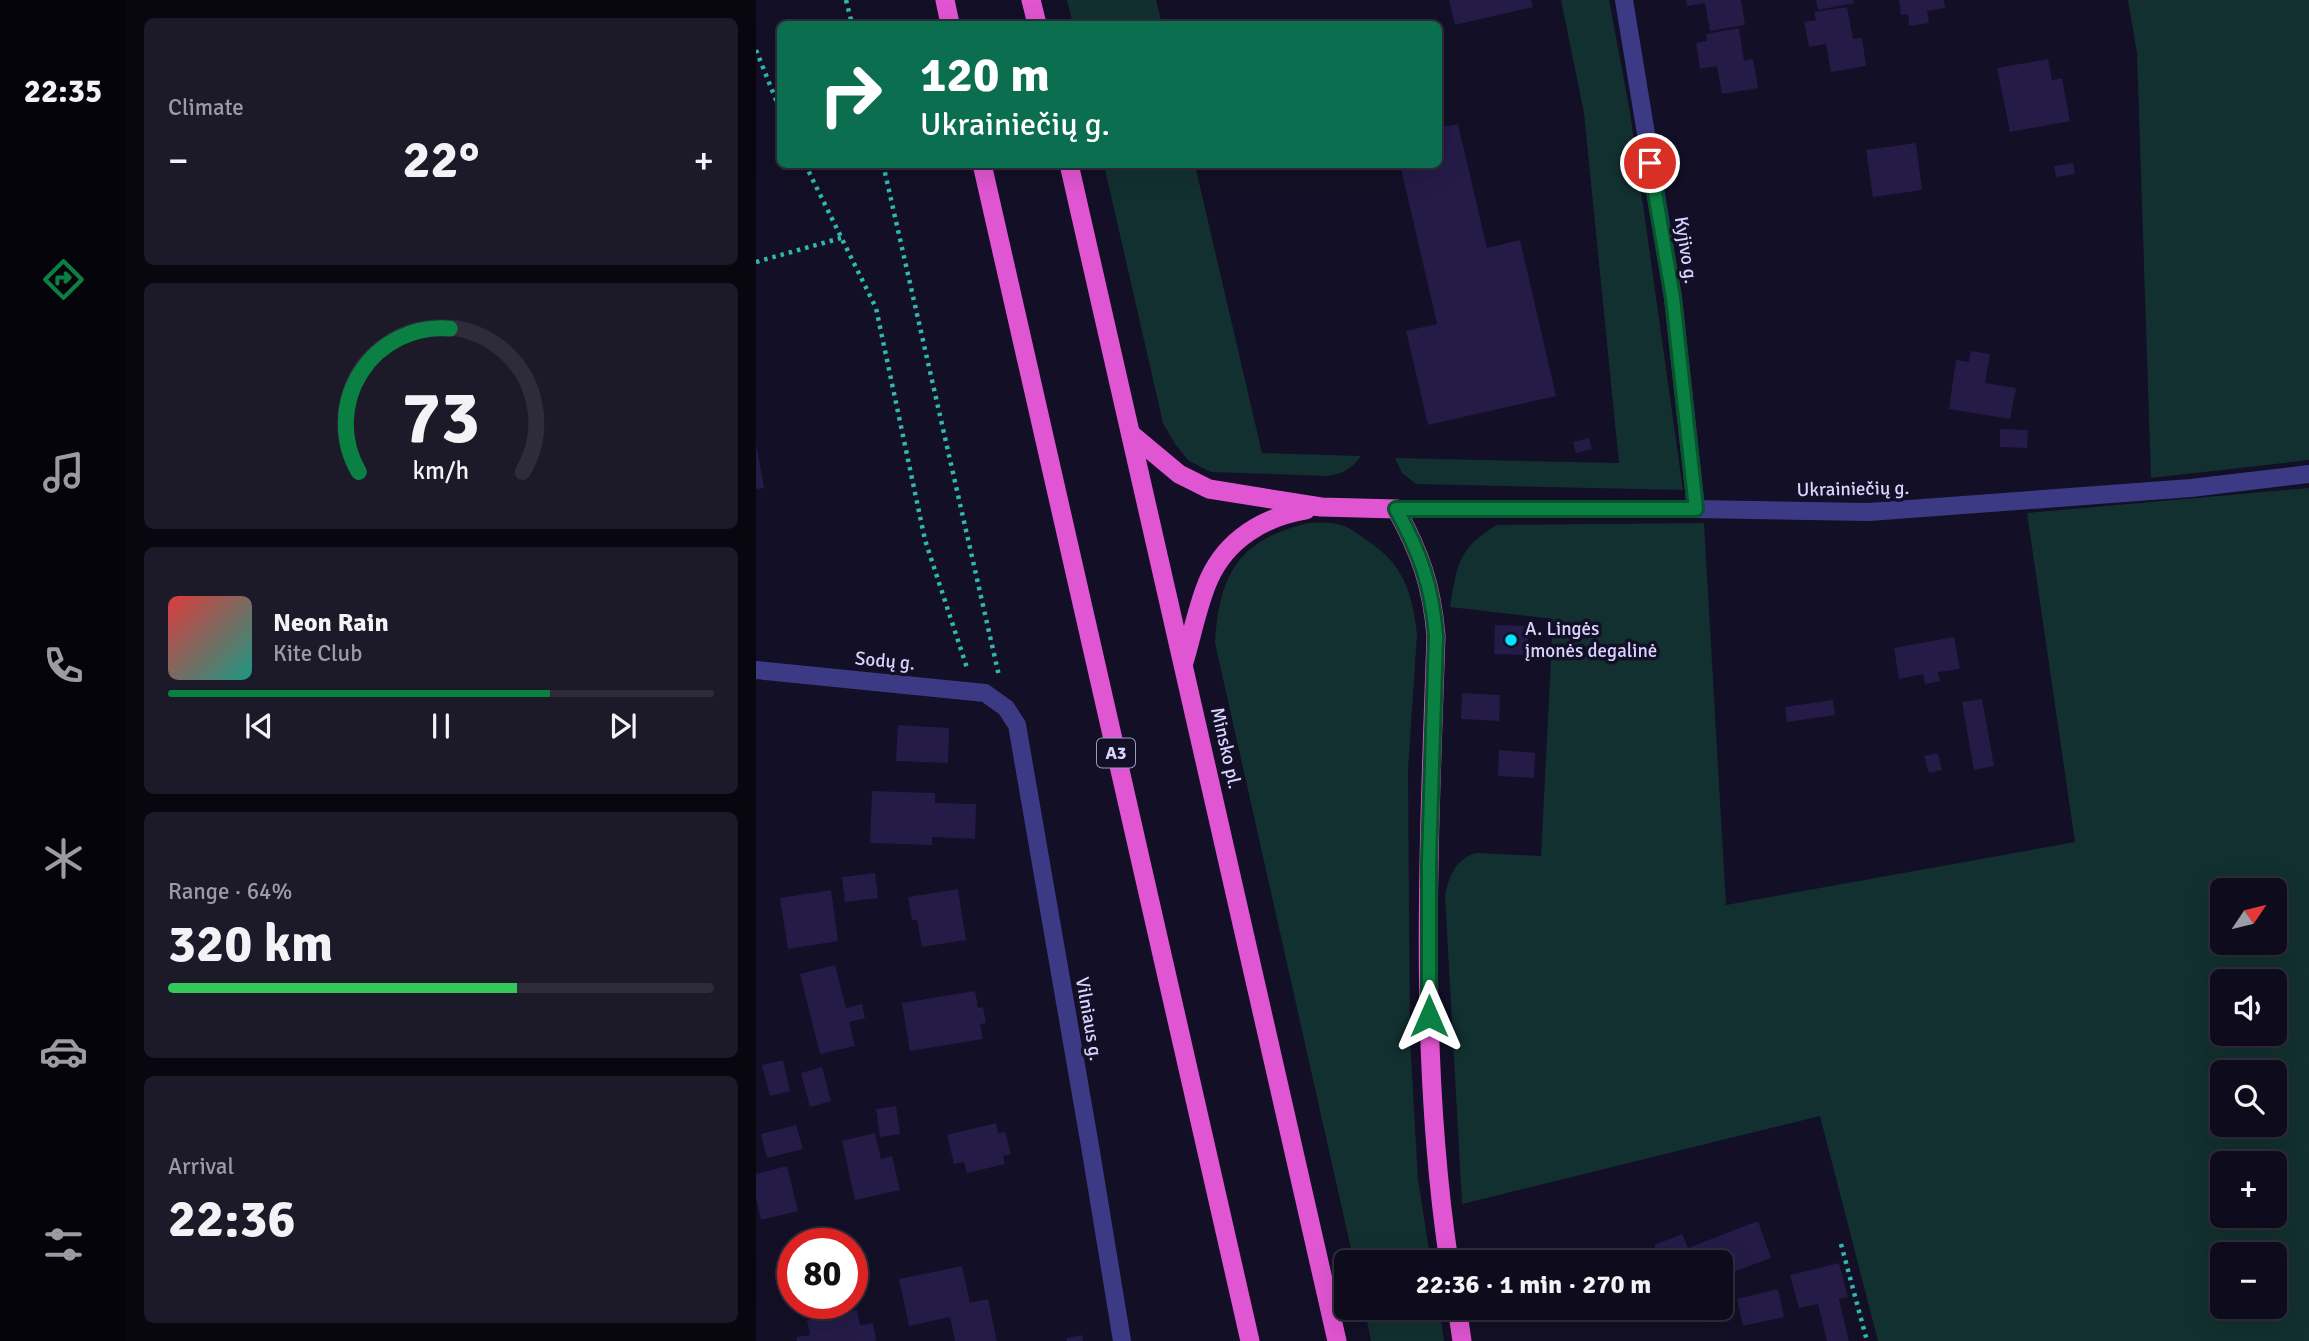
<!DOCTYPE html>
<meta charset="utf-8">
<style>
:root{--surface:#0e0b1c;--page:#1c1929;--text:#f1f3f6;--muted:#9b9ba3;--line:#2e2b3b;--accent:#0b8043}
body{margin:0;font-family:Signika,sans-serif;background:var(--page);color:var(--text);height:100vh;display:flex;flex-direction:column;font-size:26px;white-space:nowrap}
*{box-sizing:border-box;margin:0}
p{font-size:23px;color:var(--muted)}
.icon{flex:none;width:38px;height:38px;fill:none;stroke:currentColor;stroke-width:2;stroke-linecap:round;stroke-linejoin:round}
.map{position:relative;flex:1;overflow:hidden}
.sheet{display:flex;flex-direction:column;gap:18px;padding:18px;background:#08060f;width:630px}
.sheet>*{flex:none}
.top-card{position:absolute;left:21px;top:21px;width:665px;height:147px;border-radius:10px;box-shadow:0 7px 28px #0002,0 0 0 2px var(--line);background:#0b6e4f;color:#fff;overflow:hidden}
.needle{width:46px;rotate:55deg}
.controls{position:absolute;left:1454px;top:878px;display:grid;gap:14px}
.controls a{display:grid;place-items:center;width:77px;height:77px;border-radius:10px;background:var(--surface);box-shadow:0 7px 28px #0002,0 0 0 2px var(--line);font-size:35px}
.speed{position:absolute;left:21px;top:1228px;display:flex;gap:14px;font-size:35px;font-weight:700;text-align:center}
.speed>*{display:grid;place-content:center;width:91px;height:91px;border-radius:50%;background:var(--surface);box-shadow:0 7px 28px #0002,0 0 0 2px var(--line);line-height:1}
.speed .limit{border:10px solid #d22;background:#fff;color:#111}
.pin{position:absolute;display:grid;place-items:center;width:60px;height:60px;color:#fff;margin:-30px;border:4px solid #fff;border-radius:50%;box-shadow:0 2px 7px #0007}
.me{position:absolute;width:77px;margin:-38px;rotate:0deg;stroke-linejoin:round;filter:drop-shadow(0 0 5px #0008)}
.turn{display:flex;align-items:center;gap:24px;height:147px;padding:0 28px;font-size:32px}
.turn .icon{width:91px;height:91px;stroke-width:2.5}
.turn b{display:block;font-size:49px;line-height:60px}
.big{font-size:52px;font-weight:800;line-height:1.1}
.sheet .card{flex:1;display:flex;flex-direction:column;justify-content:center;gap:10px;min-width:0;padding:0 24px;border-radius:10px;background:var(--page)}
.sheet .dial{align-items:center;gap:0}
.dial svg{height:182px;overflow:visible;fill:none;stroke:var(--line);stroke-width:7;stroke-linecap:round;text-anchor:middle}
.dial text{fill:var(--text);stroke:none}
.song{display:flex;align-items:center;gap:21px}
.cover{width:84px;height:84px;border-radius:10px;background:linear-gradient(135deg,hsl(0 70% 55%),hsl(170 70% 35%))}
.played{height:7px;border-radius:4px;background:linear-gradient(90deg,var(--accent) 70%,var(--line) 70%)}
.keys{display:flex;justify-content:space-around;direction:ltr}
.heat{display:flex;justify-content:space-between;align-items:center;font-size:38px;direction:ltr}
.charge{height:10px;border-radius:5px;background:linear-gradient(90deg,#34c759 64%,var(--line) 0)}
.trip{position:absolute;left:578px;top:1250px;width:399px;height:70px;border-radius:10px;background:var(--surface);box-shadow:0 7px 28px #0002,0 0 0 2px var(--line);font-weight:800;line-height:70px;text-align:center}
main{display:flex;flex:1;min-height:0}
.tabs{display:flex;flex-direction:column;width:126px;justify-content:space-around;align-items:center;background:#06040b;color:var(--muted)}
.tabs .icon{width:49px;height:49px}
.tabs .on{color:var(--accent)}
.tabs b{font-size:32px;color:var(--text)}
.map>svg:first-child{display:block}
.green{fill:#12302f;fill-rule:evenodd}
.building{fill:#241b47}
.lines{fill:none;stroke-linecap:round;stroke-linejoin:round}
.path{stroke:#2fb8b0;stroke-width:4.5;stroke-dasharray:3.5 5;stroke-linecap:butt}
.minor{stroke:#3d3a85;stroke-width:18}
.trunk{stroke:#e055d1;stroke-width:19}
.route-casing{stroke:#07532c;stroke-width:18}
.route{stroke:#0b8043;stroke-width:12}
.poi-dot{fill:#00e5ff;stroke:#130f26;stroke-width:2.5}
.labels{text-anchor:middle;dominant-baseline:central;stroke-width:7;stroke-linejoin:round;paint-order:stroke}
.shield{fill:#130f26;stroke:#9e99be;stroke-width:2}
.shield-label{font-size:18px;font-weight:bold;fill:#d9d4ff}
.street-label{font-size:19px;fill:#d9d4ff;stroke:#130f26}
.poi-label{font-size:19px;fill:#d9d4ff;stroke:#130f26;text-anchor:start}
</style>
<main>
<nav class="tabs">
<b>22:35</b>
<svg class="icon on" aria-label="directions" viewBox="0 0 24 24"><path d="M12 3l9 9-9 9-9-9zM9 14v-3h6M13 9l2 2-2 2"/></svg>
<svg class="icon" aria-label="music" viewBox="0 0 24 24"><path d="M9 18V5l10-2v13"/><circle cx="6" cy="18" r="3"/><circle cx="16" cy="16" r="3"/></svg>
<svg class="icon" aria-label="phone" viewBox="0 0 24 24"><path d="M5 4h4l2 5-3 2q2 4 5 5l2-3 5 2v4C11 20 4 13 5 4z"/></svg>
<svg class="icon" aria-label="climate" viewBox="0 0 24 24"><path d="M12 3v18M4 7l16 10M4 17L20 7"/></svg>
<svg class="icon" aria-label="car" viewBox="0 0 24 24"><path d="M5 17H2v-5l4-1 3-4h7l3 4 3 1v5h-3M9 17h6M6 11h13"/><circle cx="7" cy="17" r="2"/><circle cx="17" cy="17" r="2"/></svg>
<svg class="icon" aria-label="filters" viewBox="0 0 24 24"><path d="M4 7h16M4 17h16"/><circle cx="9" cy="7" r="2"/><circle cx="15" cy="17" r="2"/></svg>
</nav>
<section class="sheet">
<div class="card"><p>Climate</p>
<div class="heat"><a>−</a><b class="big">22°</b><a>+</a></div>
</div>
<div class="card dial"><svg viewBox="0 0 100 80">
<path d="M14 69A42 42 0 1 1 86 69"/>
<path d="M14 69A42 42 0 0 1 54 6" stroke="#0b8043"/>
<text x="50" y="56" font-size="32" font-weight="700">73</text>
<text x="50" y="72" font-size="11">km/h</text>
</svg></div>
<div class="card">
<div class="song"><i class="cover"></i><div><b>Neon Rain</b><p>Kite Club</p></div></div>
<div class="played"></div>
<div class="keys"><svg class="icon" aria-label="previous" viewBox="0 0 24 24"><path d="M18 5L8 12l10 7zM5 5v14"/></svg><svg class="icon" aria-label="pause" viewBox="0 0 24 24"><path d="M8 5v14M16 5v14"/></svg><svg class="icon" aria-label="next" viewBox="0 0 24 24"><path d="M6 5l10 7-10 7zM19 5v14"/></svg></div>
</div>
<div class="card"><p>Range · 64%</p><b class="big">320 km</b><div class="charge"></div></div>
<div class="card"><p>Arrival</p><b class="big">22:36</b></div>
</section>
<div class="map">
<svg width="1553" height="1341" viewBox="0 0 1553 1341">
<rect width="100%" height="100%" fill="#130f26"/>
<path class="green" d="M 311,0 L 400,0 L 406,24 L 317,24 Z
M 805,0 L 853,0 L 874,112 L 927,490 L 660,484 L 646,473 L 639,458 L 863,463 L 828,113 Z
M 1372,0 L 1553,0 L 1553,460 L 1395,478 L 1381,53 Z
M 348,165 L 439,165 L 506,453 L 605,456 C 596,469 586,474 571,476 L 455,472 L 433,461 L 419,444 L 407,423 Z
M 1553,488 L 1553,1341 L 1122,1341 L 1064,1116 L 706,1204 L 689,895 C 693,876 700,858 721,853 L 785,856 L 797,619 L 694,607 C 701,565 702,548 741,525 L 948,523 L 970,905 L 1319,842 L 1271,513 ZM 1466,891 L 1519,891 L 1519,943 L 1466,943 ZM 1466,982 L 1519,982 L 1519,1034 L 1466,1034 ZM 1466,1073 L 1519,1073 L 1519,1125 L 1466,1125 ZM 1466,1164 L 1519,1164 L 1519,1216 L 1466,1216 ZM 1466,1255 L 1519,1255 L 1519,1307 L 1466,1307 Z
M 553,523 C 563,523 575,522 585,525 C 593,527 602,534 609,539 C 647,563 656,591 661,634 L 652,770 L 654,1038 L 662,1180 L 675,1262 L 598,1262 L 459,643 C 463,574 483,539 553,523 Z
M 608,1307 L 683,1307 L 688,1341 L 615,1341 Z"/>
<path class="building" d="M 693,0 L 775,0 L 777,7 L 699,25 Z
M 930,0 L 985,0 L 989,25 L 954,31 L 949,3 L 931,6 Z
M 1060,0 L 1097,0 L 1098,3 L 1062,10 Z
M 1143,0 L 1188,0 L 1189,8 L 1171,11 L 1173,23 L 1153,26 L 1152,14 L 1145,15 Z
M 1091,7 L 1097,39 L 1106,38 L 1110,66 L 1075,72 L 1070,44 L 1053,47 L 1048,22 L 1060,20 L 1058,12 Z
M 983,28 L 988,61 L 997,59 L 1002,88 L 966,94 L 961,66 L 944,69 L 940,43 L 951,41 L 950,34 Z
M 1292,59 L 1296,80 L 1306,78 L 1314,121 L 1254,132 L 1241,68 Z
M 702,124 L 731,248 L 764,240 L 800,396 L 672,425 L 650,331 L 681,324 L 644,164 L 682,164 L 682,128 Z
M 1160,143 L 1166,190 L 1117,197 L 1110,150 Z
M 1317,163 L 1319,174 L 1300,177 L 1298,166 Z
M 1215,351 L 1234,354 L 1229,383 L 1260,388 L 1254,419 L 1193,409 L 1200,360 L 1213,362 Z
M 1244,429 L 1272,430 L 1271,448 L 1244,447 Z
M 833,438 L 836,449 L 820,453 L 817,442 Z
M 0,443 L 8,488 L 0,489 Z
M 739,625 L 772,626 L 772,655 L 738,654 Z
M 1198,637 L 1204,669 L 1182,672 L 1184,681 L 1169,684 L 1167,674 L 1143,679 L 1138,648 Z
M 706,693 L 744,695 L 743,721 L 705,719 Z
M 1226,699 L 1238,766 L 1218,770 L 1206,702 Z
M 1077,700 L 1079,715 L 1031,722 L 1029,707 Z
M 142,725 L 193,728 L 192,763 L 140,761 Z
M 743,750 L 779,753 L 778,778 L 742,776 Z
M 1182,753 L 1186,770 L 1173,773 L 1168,756 Z
M 116,791 L 179,793 L 179,803 L 220,804 L 219,839 L 176,837 L 176,845 L 114,843 Z
M 119,873 L 122,898 L 89,902 L 86,877 Z
M 202,889 L 210,940 L 166,947 L 161,920 L 156,920 L 152,897 Z
M 75,890 L 82,941 L 32,949 L 24,898 Z
M 79,965 L 90,1008 L 106,1004 L 109,1018 L 93,1022 L 99,1046 L 64,1054 L 44,974 Z
M 219,991 L 222,1008 L 227,1007 L 230,1023 L 224,1024 L 227,1039 L 154,1051 L 146,1003 Z
M 27,1060 L 34,1091 L 14,1096 L 6,1065 Z
M 66,1067 L 75,1101 L 54,1107 L 45,1073 Z
M 140,1106 L 144,1134 L 124,1137 L 120,1109 Z
M 240,1123 L 242,1133 L 249,1132 L 255,1154 L 247,1156 L 249,1164 L 211,1173 L 208,1162 L 198,1164 L 191,1135 Z
M 40,1125 L 47,1149 L 11,1158 L 5,1134 Z
M 119,1133 L 125,1159 L 136,1156 L 144,1190 L 99,1200 L 86,1141 Z
M 31,1166 L 42,1211 L 5,1220 L 0,1198 L 0,1174 Z
M 1002,1221 L 1015,1258 L 964,1277 L 964,1262 L 905,1262 L 898,1245 L 926,1234 L 932,1248 Z
M 100,1258 L 104,1280 L 96,1282 L 96,1259 Z
M 1083,1263 L 1092,1297 L 1083,1299 L 1093,1341 L 1071,1341 L 1062,1304 L 1043,1308 L 1034,1275 Z
M 206,1266 L 214,1303 L 232,1299 L 241,1341 L 199,1341 L 194,1317 L 153,1326 L 143,1279 Z
M 37,1270 L 37,1293 L 34,1293 L 30,1272 Z
M 1022,1289 L 1028,1317 L 987,1326 L 981,1299 Z
M 101,1310 L 104,1325 L 117,1323 L 120,1341 L 41,1341 L 40,1337 L 54,1335 L 51,1320 Z
M 326,1335 L 327,1341 L 311,1341 L 310,1338 Z"/>
<g class="lines">
<path class="path" d="M 90,0 L 96,24
M 0,50 L 24,110
M 49,164 L 120,308 L 169,540 L 211,668
M 127,164 L 243,676
M 0,262 L 85,238
M 1085,1244 L 1111,1341"/>
<path class="minor" d="M 868,0 L 917,298 L 940,509
M 640,509 L 940,509 L 1113,512 L 1435,488 L 1553,474
M 0,670 L 229,693 L 250,708 L 261,725 L 334,1146 L 366,1341"/>
<path class="trunk" d="M 189,0 L 194,24
M 275,0 L 281,24
M 226,164 L 494,1341
M 313,164 L 581,1341
M 375,434 L 423,474 L 453,489 L 565,507 L 640,509 C 664,552 676,586 680,636 C 673,845 662,1054 693,1262
M 428,662 C 436,636 442,603 453,579 C 471,539 508,517 550,510
M 701,1307 L 706,1341"/>
</g>
<g class="lines">
<defs>
<path id="route" d="M 673,1016 L 673,860 L 680,636 C 676,586 664,552 640,509 L 940,509 L 917,298 L 894,163"/>
</defs>
<use href="#route" class="route-casing"/>
<use href="#route" class="route"/>
</g>
<circle class="poi-dot" cx="755" cy="640" r="7"/>
<g class="labels">
<rect class="shield" x="341" y="738.5" width="38" height="29" rx="5"/>
<g class="shield-label">
<text x="360" y="753">A3</text>
</g>
<g class="street-label">
<text transform="translate(930 250) rotate(81)">Kyjivo g.</text>
<text transform="translate(1097 489) rotate(-1)">Ukrainiečių g.</text>
<text transform="translate(129 661) rotate(5)">Sodų g.</text>
<text transform="translate(470 748) rotate(77)">Minsko pl.</text>
<text transform="translate(333 1019) rotate(80)">Vilniaus g.</text>
</g>
<g class="poi-label">
<text x="769" y="629">A. Lingės<tspan x="769" dy="22">įmonės degalinė</tspan></text>
</g>
</g>
</svg>
<div class="controls">
<a><svg class="needle" viewBox="-14 -14 28 28"><path d="M0-13l5 13h-10z" fill="#e53935"/><path d="M0 13l5-13h-10z" fill="#9b9ba3"/></svg></a>
<a><svg class="icon" aria-label="sound" viewBox="0 0 24 24"><path d="M4 9h4l5-4v14l-5-4H4zM17 9q2 3 0 6"/></svg></a>
<a><svg class="icon" aria-label="search" viewBox="0 0 24 24"><circle cx="10" cy="10" r="6"/><path d="M15 15l6 6"/></svg></a>
<a>+</a>
<a>−</a>
</div>
<div class="speed"><div class="limit">80</div></div>
<div class="pin" style="left:894px;top:163px;background:#d93025"><svg class="icon" aria-label="arrive" viewBox="0 0 24 24"><path d="M6 21V4h12l-3 4 3 4H6"/></svg></div>
<svg class="me" style="left:673px;top:1016px" viewBox="-20 -20 40 40"><path d="M0-17L14 15 0 8-14 15z" fill="#0b8043" stroke="#fff" stroke-width="4"/></svg>
<div class="trip">22:36 · 1 min · 270 m</div>
<div class="top-card">
<div class="turn"><svg class="icon" aria-label="right" viewBox="0 0 24 24"><path d="M7 20v-9h11M14 6l5 5-5 5"/></svg><div><b>120 m</b>Ukrainiečių g.</div></div>
</div>
</div>
</main>
